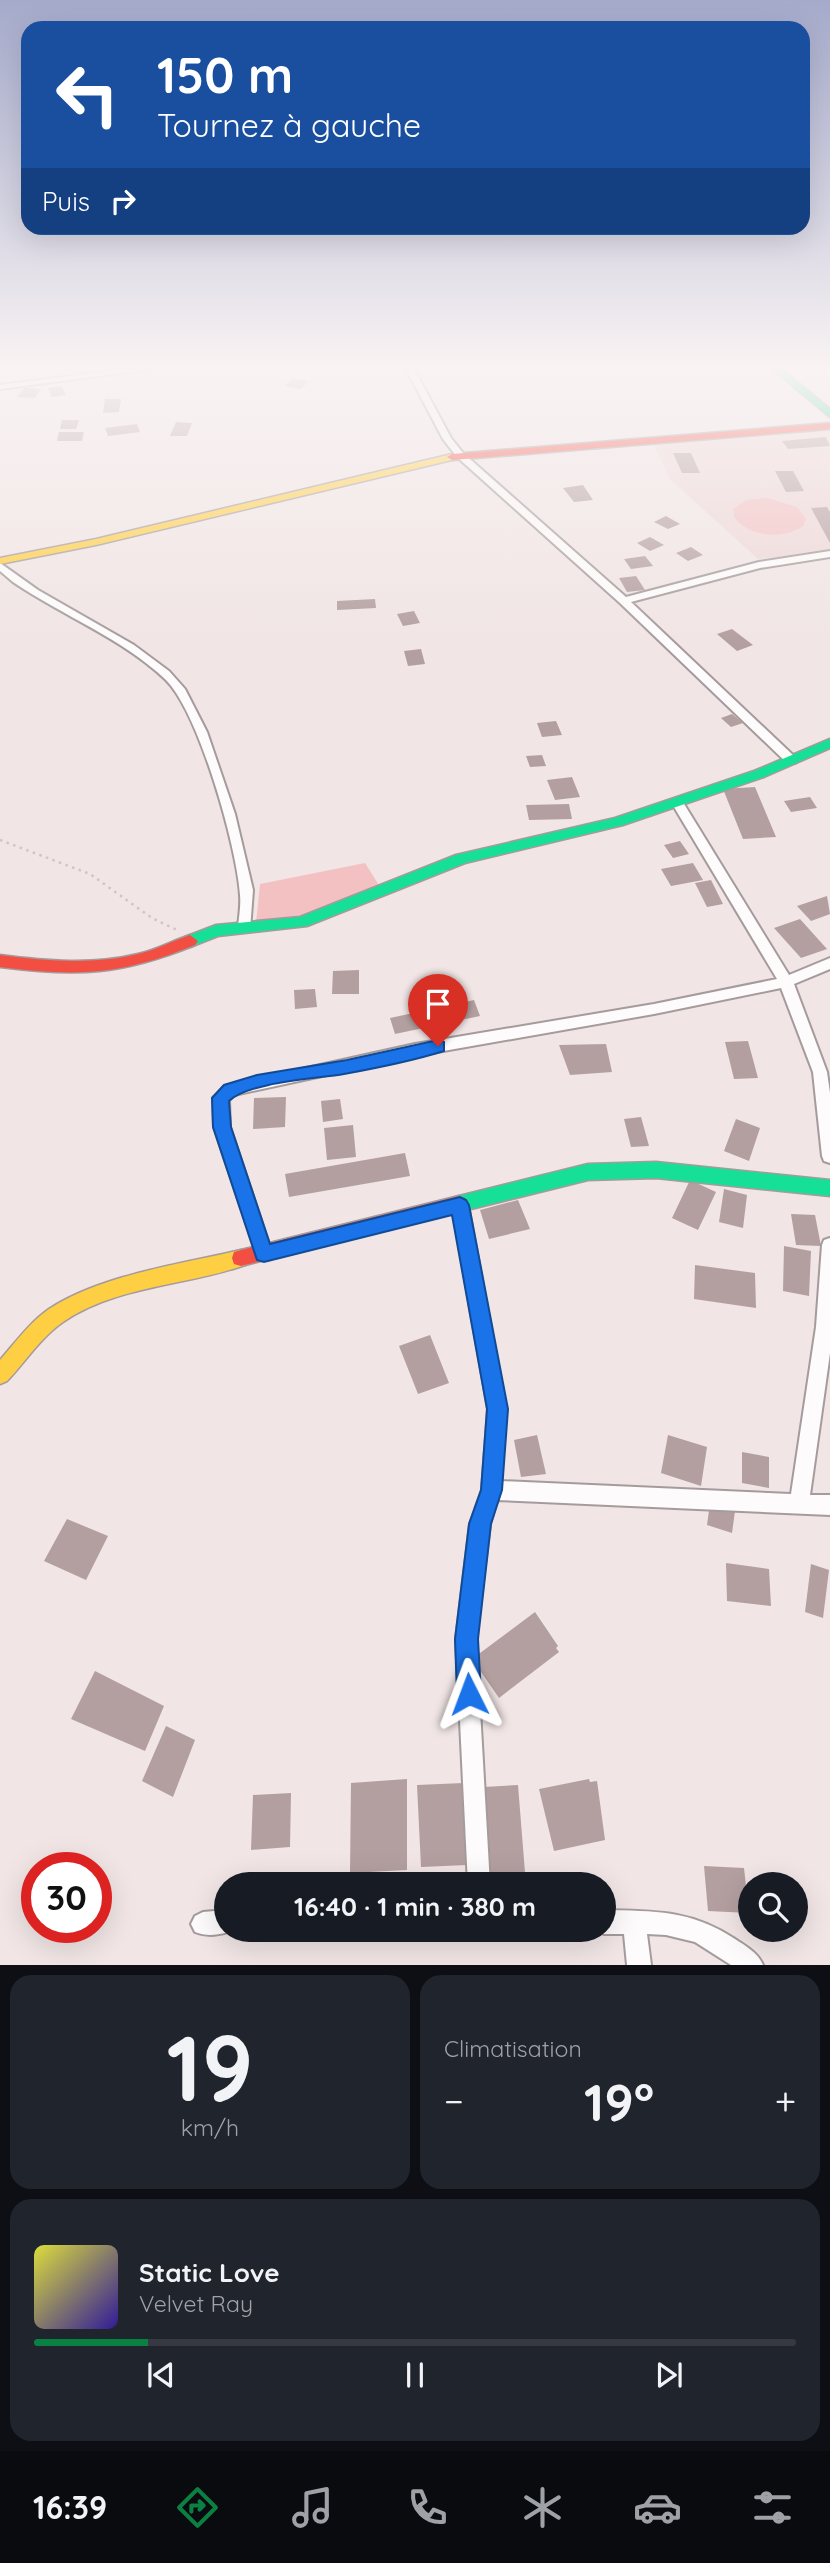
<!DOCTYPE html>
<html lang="fr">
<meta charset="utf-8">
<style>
:root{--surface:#171b24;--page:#20242c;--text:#f1f3f6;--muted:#9ea1a6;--line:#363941;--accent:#0b8043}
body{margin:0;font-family:Quicksand,sans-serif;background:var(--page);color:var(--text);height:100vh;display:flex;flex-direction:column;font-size:26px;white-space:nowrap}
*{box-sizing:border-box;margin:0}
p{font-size:23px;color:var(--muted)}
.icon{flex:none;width:38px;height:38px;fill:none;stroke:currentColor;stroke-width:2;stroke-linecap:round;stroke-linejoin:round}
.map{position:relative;height:1965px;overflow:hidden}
.sheet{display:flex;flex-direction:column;gap:10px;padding:10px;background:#0d0f14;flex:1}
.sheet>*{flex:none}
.banner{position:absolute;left:21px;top:21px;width:789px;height:214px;border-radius:21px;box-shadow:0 7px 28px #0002;background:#1a4fa0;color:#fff;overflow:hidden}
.controls{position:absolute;left:738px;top:1872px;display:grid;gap:14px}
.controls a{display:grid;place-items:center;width:70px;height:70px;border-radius:50%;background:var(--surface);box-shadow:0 7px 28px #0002;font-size:35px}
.speed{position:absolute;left:21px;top:1852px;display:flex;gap:14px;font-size:35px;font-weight:700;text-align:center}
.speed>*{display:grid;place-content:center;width:91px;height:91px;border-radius:50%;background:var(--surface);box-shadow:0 7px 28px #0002;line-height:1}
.speed .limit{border:10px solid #d22;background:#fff;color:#111}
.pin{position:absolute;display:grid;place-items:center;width:60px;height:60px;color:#fff;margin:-72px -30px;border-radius:50% 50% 50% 0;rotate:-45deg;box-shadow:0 0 7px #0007}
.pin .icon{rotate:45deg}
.me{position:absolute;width:77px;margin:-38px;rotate:357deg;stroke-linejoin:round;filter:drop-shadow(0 0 5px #0008)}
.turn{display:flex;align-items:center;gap:24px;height:147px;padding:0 21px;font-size:32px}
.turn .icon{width:91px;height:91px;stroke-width:2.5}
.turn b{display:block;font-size:49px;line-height:60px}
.then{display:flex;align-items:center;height:66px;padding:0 21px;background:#0003;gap:14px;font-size:26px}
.big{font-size:52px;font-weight:700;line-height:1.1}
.sheet .tile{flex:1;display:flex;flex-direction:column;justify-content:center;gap:10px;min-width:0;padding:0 24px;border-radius:21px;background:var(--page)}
.sheet .dial{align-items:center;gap:0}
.dial b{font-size:91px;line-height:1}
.song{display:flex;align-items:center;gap:21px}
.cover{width:84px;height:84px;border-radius:10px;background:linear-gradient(135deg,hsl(60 70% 55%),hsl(250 70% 35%))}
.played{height:7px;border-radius:4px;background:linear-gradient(90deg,var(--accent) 15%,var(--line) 15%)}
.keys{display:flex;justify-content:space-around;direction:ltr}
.heat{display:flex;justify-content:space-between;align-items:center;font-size:38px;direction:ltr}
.sheet .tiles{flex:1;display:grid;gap:10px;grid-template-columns:1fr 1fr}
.tile:last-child{grid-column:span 2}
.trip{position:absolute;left:214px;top:1872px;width:402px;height:70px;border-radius:35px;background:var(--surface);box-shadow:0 7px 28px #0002;font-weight:700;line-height:70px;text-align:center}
.tabs{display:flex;height:112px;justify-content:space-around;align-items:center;background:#090b0e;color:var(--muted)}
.tabs .icon{width:49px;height:49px}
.tabs .current{color:var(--accent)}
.tabs b{font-size:32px;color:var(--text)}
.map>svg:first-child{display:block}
.built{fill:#eed7d7}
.green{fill:#f3c1c2}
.building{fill:#b49fa0}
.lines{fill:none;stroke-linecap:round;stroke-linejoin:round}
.street-casing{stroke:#a59b9c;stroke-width:4}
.fast-casing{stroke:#a59b9c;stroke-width:3}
.slow-casing{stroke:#a59b9c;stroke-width:3}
.jam-casing{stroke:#a59b9c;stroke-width:3}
.path{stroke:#ccc7c7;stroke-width:2.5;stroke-dasharray:2.5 4.5;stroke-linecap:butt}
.street{fill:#fdfbfb;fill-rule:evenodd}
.fast{fill:#16e098;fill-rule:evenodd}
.slow{fill:#ffcf43;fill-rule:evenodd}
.jam{fill:#f24e42;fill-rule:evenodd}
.route{fill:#1a73e8;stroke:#114b97;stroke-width:2}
</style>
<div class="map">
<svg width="830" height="1965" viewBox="0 0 830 1965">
<rect width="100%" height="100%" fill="#f1e5e5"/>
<path class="built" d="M 830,430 L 830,552 L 758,559 L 670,479 L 652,442 Z"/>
<path class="green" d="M 768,498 L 797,507 L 806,519 L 803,526 C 783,540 748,537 734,517 L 733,509 L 746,500 Z
M 365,863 L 382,890 L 306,918 L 256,923 L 260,884 Z"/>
<path class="building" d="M 292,378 L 309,381 L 301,389 L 284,386 Z
M 62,386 L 66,395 L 52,397 L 48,388 Z
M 24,388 L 41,389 L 35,398 L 17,397 Z
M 105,399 L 121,399 L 119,412 L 103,413 Z
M 62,420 L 79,420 L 76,429 L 60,429 Z
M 176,422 L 192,423 L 187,436 L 170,436 Z
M 137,424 L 140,432 L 108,436 L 105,428 Z
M 59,432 L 84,432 L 82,441 L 57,441 Z
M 826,437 L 830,446 L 788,449 L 782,441 Z
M 673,453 L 691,453 L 700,473 L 682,473 Z
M 775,471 L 793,471 L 804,491 L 786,492 Z
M 583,485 L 593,500 L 574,502 L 563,488 Z
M 827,507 L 830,512 L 830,543 L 811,508 Z
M 666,516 L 680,524 L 668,529 L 654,522 Z
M 650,537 L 664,545 L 650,551 L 637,543 Z
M 691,547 L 703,555 L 688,561 L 676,553 Z
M 645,556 L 653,566 L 631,569 L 624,559 Z
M 636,576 L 645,590 L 627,592 L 619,578 Z
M 375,599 L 376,608 L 337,610 L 337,601 Z
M 414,611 L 420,623 L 403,626 L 397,614 Z
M 732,629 L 753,645 L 737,651 L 717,634 Z
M 421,649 L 425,664 L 408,666 L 404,651 Z
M 732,714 L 743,723 L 731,727 L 721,718 Z
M 556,721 L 562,735 L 542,737 L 537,723 Z
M 542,755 L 546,766 L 530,767 L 526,756 Z
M 572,777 L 580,797 L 555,800 L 547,780 Z
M 755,787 L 776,837 L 743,839 L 723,789 Z
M 810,797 L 817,808 L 791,812 L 784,801 Z
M 569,804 L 572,819 L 529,820 L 526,805 Z
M 680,841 L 689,854 L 673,858 L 664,845 Z
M 693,863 L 703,880 L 671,886 L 661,869 Z
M 711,880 L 723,904 L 707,907 L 695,883 Z
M 827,896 L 830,914 L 811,921 L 797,906 Z
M 800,919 L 827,949 L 801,958 L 774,928 Z
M 359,970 L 359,994 L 332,994 L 333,971 Z
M 315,989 L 317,1007 L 295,1009 L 294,990 Z
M 474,1000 L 480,1016 L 395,1034 L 390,1018 Z
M 748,1041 L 758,1078 L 734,1079 L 725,1042 Z
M 606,1044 L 612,1072 L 570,1075 L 559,1045 Z
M 286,1097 L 285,1127 L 253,1129 L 254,1098 Z
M 340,1099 L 343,1119 L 323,1122 L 321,1101 Z
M 641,1117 L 649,1146 L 631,1147 L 624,1119 Z
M 736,1119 L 760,1128 L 749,1161 L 724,1151 Z
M 353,1125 L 356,1157 L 327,1160 L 324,1128 Z
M 405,1153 L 410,1176 L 289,1197 L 285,1174 Z
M 690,1180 L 716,1192 L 698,1230 L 672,1218 Z
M 724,1189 L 747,1195 L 743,1228 L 719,1222 Z
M 518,1200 L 530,1229 L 489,1239 L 480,1210 Z
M 791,1214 L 815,1215 L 821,1246 L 796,1245 Z
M 784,1246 L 811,1251 L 809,1296 L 783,1291 Z
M 695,1265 L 755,1273 L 756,1308 L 694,1299 Z
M 430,1335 L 449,1383 L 418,1394 L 399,1346 Z
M 537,1435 L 546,1474 L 521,1477 L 514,1440 Z
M 668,1435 L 707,1447 L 701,1486 L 661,1473 Z
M 742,1452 L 769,1457 L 769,1488 L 742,1483 Z
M 710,1503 L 735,1511 L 732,1533 L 707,1525 Z
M 67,1519 L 108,1536 L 86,1580 L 44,1561 Z
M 726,1563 L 769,1569 L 771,1606 L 727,1601 Z
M 811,1564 L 829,1570 L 823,1618 L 805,1612 Z
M 535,1612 L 558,1646 L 556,1648 L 559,1652 L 499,1698 L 472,1659 Z
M 95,1671 L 164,1706 L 145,1751 L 71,1719 Z
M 166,1726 L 195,1740 L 173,1797 L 142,1781 Z
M 407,1779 L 407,1870 L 350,1873 L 351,1783 Z
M 589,1779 L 590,1782 L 597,1781 L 605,1840 L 554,1851 L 539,1789 Z
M 464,1783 L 467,1865 L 421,1867 L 417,1785 Z
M 518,1785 L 526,1885 L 489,1885 L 484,1787 Z
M 291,1793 L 290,1847 L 251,1850 L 253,1795 Z
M 704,1866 L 744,1868 L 749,1913 L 708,1911 Z"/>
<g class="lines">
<defs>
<path id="street" d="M 126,369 L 153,369 L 0,389 L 0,385 Z
M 406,369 L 414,369 L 451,438 L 463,453 L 626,597 L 759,562 L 830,551 L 830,557 L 760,568 L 631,602 L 795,757 L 795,763 L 787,763 L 620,603 L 457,457 L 443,439 Z
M 0,563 L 38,590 L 134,645 L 169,671 L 185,689 L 207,732 L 235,814 L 253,890 L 250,930 L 240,930 L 238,927 C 239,916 241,906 240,895 C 237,847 199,713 166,680 C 122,638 63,616 13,582 L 0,571 Z
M 677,798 L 681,799 L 789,975 L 830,958 L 830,969 L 794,984 L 827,1072 L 830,1093 L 830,1163 L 824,1161 L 822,1156 L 813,1072 L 781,988 L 654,1014 L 415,1056 L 234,1095 L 229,1100 L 230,1127 L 272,1253 L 270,1258 L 264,1260 L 258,1258 L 214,1127 L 213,1098 L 225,1086 L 415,1044 L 654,1004 L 777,979 L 671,802 Z
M 460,1198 L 466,1200 L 468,1205 L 506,1409 L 501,1481 L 791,1494 L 816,1327 L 822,1245 L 824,1240 L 830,1238 L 830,1353 L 810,1495 L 830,1495 L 830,1515 L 497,1500 L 490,1524 L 476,1639 L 490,1885 L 468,1885 L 456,1639 L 470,1524 L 482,1490 L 488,1409 L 452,1205 L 454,1200 Z
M 226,1910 L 226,1930 L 234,1930 C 222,1935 207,1937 195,1932 L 191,1924 L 195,1916 L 203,1912 Z
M 604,1910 C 654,1911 692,1910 735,1939 C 746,1946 758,1953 763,1965 L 731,1965 L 695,1942 L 666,1935 L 647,1934 L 651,1965 L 627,1965 L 624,1934 L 604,1934 L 596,1930 L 604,1930 Z"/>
<path id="fast" d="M 772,369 L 782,369 L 830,409 L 830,417 Z
M 830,739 L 830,748 L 764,777 L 623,825 L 465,863 L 307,926 L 218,936 L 190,947 L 182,941 L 185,937 L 216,925 L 300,917 L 456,855 L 615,818 L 754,771 Z
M 656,1162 L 830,1180 L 830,1196 L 656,1178 L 588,1180 L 459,1212 L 453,1210 L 450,1204 L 453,1198 L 459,1196 L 588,1164 Z"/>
<path id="slow" d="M 452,454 L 456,455 L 456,459 L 96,545 L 0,564 L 0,558 L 96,539 Z
M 241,1250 L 248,1252 L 250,1258 L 248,1264 C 188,1286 117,1285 63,1322 C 41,1337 25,1362 7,1381 L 0,1384 L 0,1360 C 15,1343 30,1322 49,1309 C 101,1275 181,1264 241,1250 Z"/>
<path id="jam" d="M 830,423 L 830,429 L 452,460 L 447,457 L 452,454 Z
M 190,935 L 198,941 L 195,945 C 121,975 79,977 0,967 L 0,955 C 46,961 93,965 138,954 C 156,950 172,941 190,935 Z
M 459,1196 L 465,1198 L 468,1204 L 465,1210 L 459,1212 L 241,1266 L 234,1264 L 232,1258 L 234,1252 L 241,1250 Z"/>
</defs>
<use href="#street" class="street-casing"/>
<use href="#fast" class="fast-casing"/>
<use href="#slow" class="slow-casing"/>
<use href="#jam" class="jam-casing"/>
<path class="path" d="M 0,840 L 90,874 L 152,918 L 177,930"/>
<use href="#street" class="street"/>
<use href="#fast" class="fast"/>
<use href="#slow" class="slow"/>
<use href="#jam" class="jam"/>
</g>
<linearGradient id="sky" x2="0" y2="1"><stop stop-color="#a5aacb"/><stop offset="0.57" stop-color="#f9f3f3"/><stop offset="1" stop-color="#f9f3f3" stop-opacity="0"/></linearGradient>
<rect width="830" height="644" fill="url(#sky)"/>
<path class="route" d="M 438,1040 L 444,1042 L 444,1051 C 412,1061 377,1068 344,1074 C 315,1079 249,1082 229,1101 L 231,1127 L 270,1244 L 460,1197 L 466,1200 L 469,1205 L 508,1409 L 502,1490 L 491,1524 L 478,1639 L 481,1694 L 478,1702 L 469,1706 L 461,1702 L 457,1694 L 455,1639 L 469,1524 L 481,1490 L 487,1409 L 452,1215 L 264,1262 L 257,1260 L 213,1127 L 212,1098 L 224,1085 L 257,1075 L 347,1060 Z"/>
</svg>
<div class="controls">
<a><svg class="icon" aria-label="search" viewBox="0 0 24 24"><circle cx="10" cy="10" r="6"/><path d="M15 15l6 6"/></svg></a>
</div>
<div class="speed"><div class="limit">30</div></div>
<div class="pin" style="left:438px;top:1046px;background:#d93025"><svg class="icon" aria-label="arrive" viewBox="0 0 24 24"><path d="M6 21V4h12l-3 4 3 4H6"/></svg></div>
<svg class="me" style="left:469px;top:1694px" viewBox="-20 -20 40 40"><path d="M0-17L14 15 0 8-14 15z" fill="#1a73e8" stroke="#fff" stroke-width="4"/></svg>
<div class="trip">16:40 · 1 min · 380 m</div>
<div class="banner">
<div class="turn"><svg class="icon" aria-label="left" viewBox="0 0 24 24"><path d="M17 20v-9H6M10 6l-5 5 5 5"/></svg><div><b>150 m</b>Tournez à gauche</div></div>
<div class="then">Puis<svg class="icon" aria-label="right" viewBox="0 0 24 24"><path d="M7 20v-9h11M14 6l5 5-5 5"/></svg></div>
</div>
</div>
<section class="sheet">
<div class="tiles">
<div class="tile dial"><b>19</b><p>km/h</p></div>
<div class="tile"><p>Climatisation</p>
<div class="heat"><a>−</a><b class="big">19°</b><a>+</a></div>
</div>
<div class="tile">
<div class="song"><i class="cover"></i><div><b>Static Love</b><p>Velvet Ray</p></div></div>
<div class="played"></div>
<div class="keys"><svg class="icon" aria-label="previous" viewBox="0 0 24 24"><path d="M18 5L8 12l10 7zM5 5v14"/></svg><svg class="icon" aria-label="pause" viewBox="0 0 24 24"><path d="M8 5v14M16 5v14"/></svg><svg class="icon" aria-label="next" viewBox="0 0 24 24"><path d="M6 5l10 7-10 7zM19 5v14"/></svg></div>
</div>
</div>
</section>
<nav class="tabs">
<b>16:39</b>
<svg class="icon current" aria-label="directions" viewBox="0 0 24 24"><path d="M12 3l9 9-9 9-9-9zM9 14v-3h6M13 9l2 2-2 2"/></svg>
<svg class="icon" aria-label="music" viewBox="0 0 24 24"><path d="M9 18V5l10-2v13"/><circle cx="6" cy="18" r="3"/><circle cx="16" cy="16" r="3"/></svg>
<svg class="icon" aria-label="phone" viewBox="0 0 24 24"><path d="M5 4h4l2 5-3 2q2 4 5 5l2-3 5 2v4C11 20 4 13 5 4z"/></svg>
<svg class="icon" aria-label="climate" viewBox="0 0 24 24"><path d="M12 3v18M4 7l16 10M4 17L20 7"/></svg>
<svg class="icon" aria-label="car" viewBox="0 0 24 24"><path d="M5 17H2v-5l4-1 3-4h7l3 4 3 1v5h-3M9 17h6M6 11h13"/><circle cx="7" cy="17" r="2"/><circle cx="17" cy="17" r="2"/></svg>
<svg class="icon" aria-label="filters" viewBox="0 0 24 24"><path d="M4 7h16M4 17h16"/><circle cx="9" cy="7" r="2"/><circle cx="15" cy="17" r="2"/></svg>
</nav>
